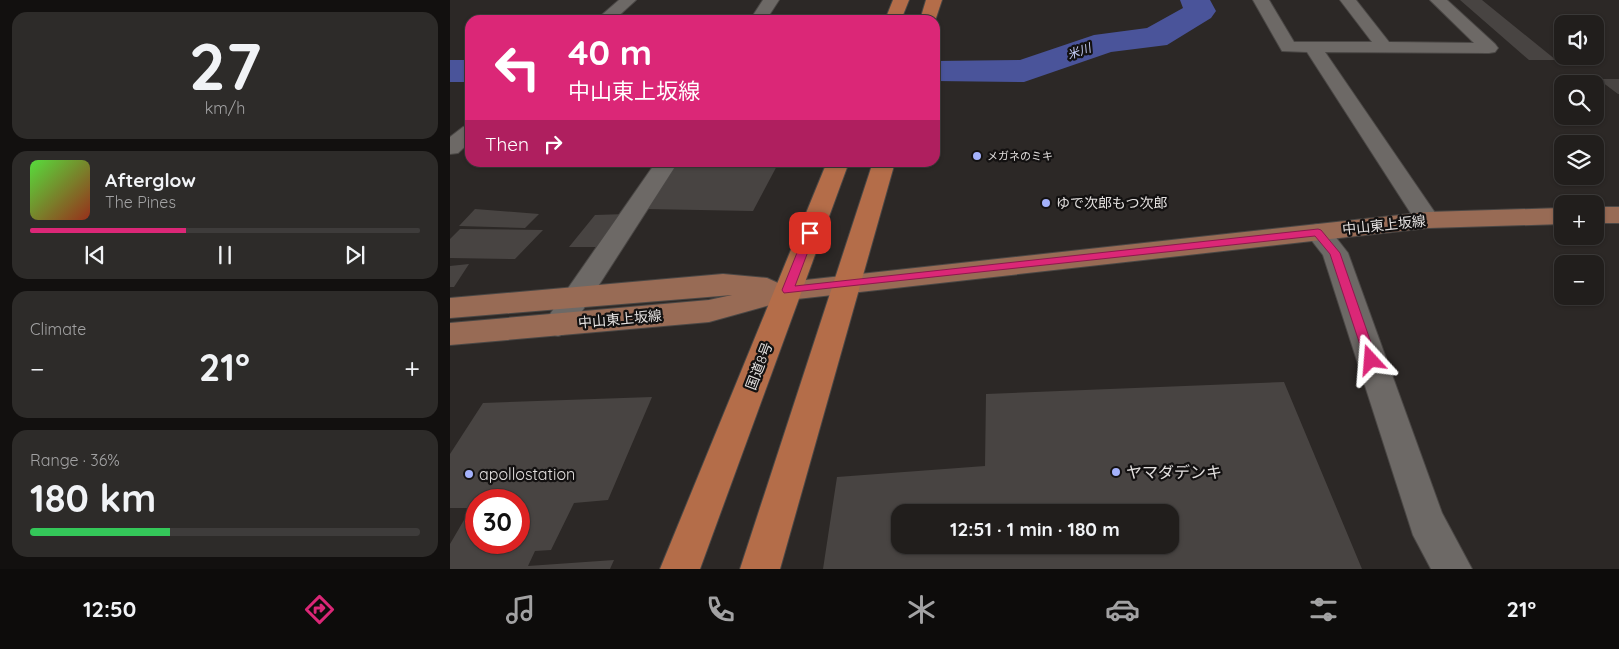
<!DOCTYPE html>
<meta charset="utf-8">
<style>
:root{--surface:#211e1c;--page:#2d2b29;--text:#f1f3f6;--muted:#a2a2a3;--line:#3e3c3b;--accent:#db2777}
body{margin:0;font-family:Quicksand,"Noto Sans JP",sans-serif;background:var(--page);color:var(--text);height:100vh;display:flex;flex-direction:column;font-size:19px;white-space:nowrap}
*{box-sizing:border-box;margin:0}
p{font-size:16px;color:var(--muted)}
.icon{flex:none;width:28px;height:28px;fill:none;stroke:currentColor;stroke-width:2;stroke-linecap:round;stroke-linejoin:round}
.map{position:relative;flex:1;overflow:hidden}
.panel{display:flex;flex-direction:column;gap:12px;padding:12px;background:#12100f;width:450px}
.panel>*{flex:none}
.hud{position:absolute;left:15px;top:15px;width:475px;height:152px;border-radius:15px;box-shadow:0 1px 4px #0004,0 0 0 1px var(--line);background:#db2777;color:#fff;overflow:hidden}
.fabs{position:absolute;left:1104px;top:15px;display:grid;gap:10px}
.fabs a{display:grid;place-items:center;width:50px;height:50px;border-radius:10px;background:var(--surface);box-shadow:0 1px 4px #0004,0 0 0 1px var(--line);font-size:25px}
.speed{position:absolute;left:15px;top:489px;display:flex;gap:10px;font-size:25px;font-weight:700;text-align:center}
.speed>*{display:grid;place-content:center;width:65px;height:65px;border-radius:50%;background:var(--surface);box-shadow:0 1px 4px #0004,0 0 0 1px var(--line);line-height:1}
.speed .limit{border:8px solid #d22;background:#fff;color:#111}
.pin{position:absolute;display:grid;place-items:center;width:42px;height:42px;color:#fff;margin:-21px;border-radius:10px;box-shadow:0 2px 8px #0006}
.me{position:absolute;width:55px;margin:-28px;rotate:341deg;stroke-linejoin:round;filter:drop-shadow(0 0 4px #0008)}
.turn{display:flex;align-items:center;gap:18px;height:105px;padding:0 20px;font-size:22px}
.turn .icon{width:65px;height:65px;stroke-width:2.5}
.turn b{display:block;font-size:35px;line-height:42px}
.then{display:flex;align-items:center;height:48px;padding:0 20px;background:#0003;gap:10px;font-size:19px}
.big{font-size:38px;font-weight:800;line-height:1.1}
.panel .card{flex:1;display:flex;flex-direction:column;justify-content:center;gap:8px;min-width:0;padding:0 18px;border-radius:15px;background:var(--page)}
.panel .dial{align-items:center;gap:0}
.dial b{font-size:65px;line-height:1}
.song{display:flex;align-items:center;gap:15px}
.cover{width:60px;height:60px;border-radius:8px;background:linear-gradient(135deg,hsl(110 70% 55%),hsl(10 70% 35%))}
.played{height:5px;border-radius:2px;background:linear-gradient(90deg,var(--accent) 40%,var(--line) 40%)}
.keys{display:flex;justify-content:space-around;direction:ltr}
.heat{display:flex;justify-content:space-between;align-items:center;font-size:28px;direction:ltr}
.charge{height:8px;border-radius:4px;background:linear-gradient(90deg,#34c759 36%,var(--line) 0)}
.trip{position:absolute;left:441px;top:504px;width:288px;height:50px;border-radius:15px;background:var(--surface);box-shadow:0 1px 4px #0004,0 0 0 1px var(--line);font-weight:800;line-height:50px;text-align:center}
.tabs{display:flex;height:80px;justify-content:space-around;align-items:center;background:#0d0c0b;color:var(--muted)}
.tabs .icon{width:35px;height:35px}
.tabs .active{color:var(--accent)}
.tabs b{font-size:22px;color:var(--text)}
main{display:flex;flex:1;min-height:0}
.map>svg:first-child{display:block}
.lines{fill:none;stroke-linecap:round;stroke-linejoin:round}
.river{fill:#4a549a;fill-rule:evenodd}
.building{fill:#484442;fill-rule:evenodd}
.minor-casing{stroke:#4a4745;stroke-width:2}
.major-casing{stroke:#4a4745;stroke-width:2}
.highway-casing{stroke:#4a4745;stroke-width:2}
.minor{fill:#6d6966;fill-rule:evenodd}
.major{fill:#986b55;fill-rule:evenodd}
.highway{fill:#b46d49;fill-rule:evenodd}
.route{fill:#db2777;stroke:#8e194d}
.poi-dot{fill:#a4b2fc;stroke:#131111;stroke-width:2}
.labels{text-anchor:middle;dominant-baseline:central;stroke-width:4.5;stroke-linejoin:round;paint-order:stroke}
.far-poi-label{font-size:11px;fill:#e2dfde;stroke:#131111;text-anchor:start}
.far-water-label{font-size:12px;font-style:italic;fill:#c7cff8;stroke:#131111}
.poi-label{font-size:14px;fill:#e2dfde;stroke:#131111;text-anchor:start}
.street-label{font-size:14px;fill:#e2dfde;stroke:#131111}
.near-poi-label{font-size:16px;fill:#e2dfde;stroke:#131111;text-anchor:start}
</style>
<main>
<section class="panel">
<div class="card dial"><b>27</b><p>km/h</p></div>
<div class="card">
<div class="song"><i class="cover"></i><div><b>Afterglow</b><p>The Pines</p></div></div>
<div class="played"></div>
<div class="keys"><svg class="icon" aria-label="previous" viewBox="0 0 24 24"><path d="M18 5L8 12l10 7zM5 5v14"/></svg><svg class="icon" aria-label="pause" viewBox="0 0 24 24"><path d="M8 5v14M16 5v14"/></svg><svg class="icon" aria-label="next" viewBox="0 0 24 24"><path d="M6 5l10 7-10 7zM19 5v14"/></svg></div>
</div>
<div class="card"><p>Climate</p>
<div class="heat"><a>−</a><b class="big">21°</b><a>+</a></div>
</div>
<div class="card"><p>Range · 36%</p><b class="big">180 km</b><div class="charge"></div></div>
</section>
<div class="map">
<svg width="1169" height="569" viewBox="0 0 1169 569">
<rect width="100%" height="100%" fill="#2c2826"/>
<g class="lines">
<path class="river" d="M 730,0 L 760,0 L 766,11 L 761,18 L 717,45 L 661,52 L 574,82 L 485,81 L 485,61 L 570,60 L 644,35 L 697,28 L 733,8 Z
M 0,60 L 20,60 L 20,82 L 0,82 Z"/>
</g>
<path class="building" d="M 1010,0 L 1032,0 L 1106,60 L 1079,60 Z
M 1148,79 L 1169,79 L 1169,94 L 1168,94 Z
M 228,162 L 329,162 L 303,211 L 196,209 Z
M 25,209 L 89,214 L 75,228 L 9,226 Z
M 176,214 L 150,247 L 119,247 L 145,215 Z
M 10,229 L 93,230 L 65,259 L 0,258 L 0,239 Z
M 19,264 L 4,287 L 0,287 L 0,266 Z
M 834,382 L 912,569 L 373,569 L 387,477 L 535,466 L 536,394 ZM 450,512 L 720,512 L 720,545 L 450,545 Z
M 202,397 L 158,500 L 124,503 L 101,550 L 85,551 L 78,566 L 164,560 L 160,569 L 0,569 L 0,544 L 21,508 L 0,508 L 0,454 L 33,403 ZM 26,500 L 69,500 L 69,542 L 26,542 Z"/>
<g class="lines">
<defs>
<path id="minor" d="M 169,0 L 186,0 L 164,20 L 146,20 Z
M 313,0 L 329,0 L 316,20 L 300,20 Z
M 803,0 L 819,0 L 844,42 L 922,42 L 890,0 L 906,0 L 939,42 L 1024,43 L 980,0 L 997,0 L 1045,44 L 1048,48 L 1045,52 L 1039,53 L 875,52 L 990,220 L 987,226 L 978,228 L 969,226 L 857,52 L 832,51 Z
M 20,125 L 20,142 L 8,153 L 0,154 L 0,137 L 13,127 Z
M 206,162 L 228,162 L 118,333 L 108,336 L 98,333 L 93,325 L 98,317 Z
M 868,224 L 877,226 L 898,253 L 992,513 L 1022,569 L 981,569 L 963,535 L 873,255 L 855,232 L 859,226 Z"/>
<path id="major" d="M 1145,207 L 1169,207 L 1169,223 L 1145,223 Z
M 1112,208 L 1112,224 L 978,228 L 338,300 L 259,322 L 0,345 L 0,323 L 259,300 L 282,295 L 0,318 L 0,298 L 273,274 L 317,278 L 328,283 L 978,212 Z"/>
<path id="highway" d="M 443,0 L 459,0 L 451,20 L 435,20 Z
M 476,0 L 492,0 L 485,21 L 470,20 Z
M 377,162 L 399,162 L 250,569 L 210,569 Z
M 423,162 L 445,162 L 330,569 L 290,569 Z"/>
</defs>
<use href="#minor" class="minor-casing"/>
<use href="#major" class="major-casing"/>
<use href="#highway" class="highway-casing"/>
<use href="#minor" class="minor"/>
<use href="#major" class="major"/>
<use href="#highway" class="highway"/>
</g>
<path class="route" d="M 360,229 L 365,233 L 345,286 L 868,229 L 871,230 L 890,253 L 927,360 L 921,366 L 915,360 L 880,254 L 865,236 L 334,293 L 332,290 L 355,233 Z"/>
<g class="poi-dot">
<circle cx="527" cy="156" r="5"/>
<circle cx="596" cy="203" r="5"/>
<circle cx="666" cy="472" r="5"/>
<circle cx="19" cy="474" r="5"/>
</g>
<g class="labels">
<g class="far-poi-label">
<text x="537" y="156">メガネのミキ</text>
</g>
<g class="far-water-label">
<text transform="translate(629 51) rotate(-19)">米川</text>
</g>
<g class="poi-label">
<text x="606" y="203">ゆで次郎もつ次郎</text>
</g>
<g class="street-label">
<text transform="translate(934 225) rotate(-6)">中山東上坂線</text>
<text transform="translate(170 319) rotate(-5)">中山東上坂線</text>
<text transform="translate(309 366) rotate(-69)">国道8号</text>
</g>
<g class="near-poi-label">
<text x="676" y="472">ヤマダデンキ</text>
<text x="29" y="474">apollostation</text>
</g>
</g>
</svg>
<div class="fabs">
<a><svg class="icon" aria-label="sound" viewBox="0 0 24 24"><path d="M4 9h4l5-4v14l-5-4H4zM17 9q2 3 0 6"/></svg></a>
<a><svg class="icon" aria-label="search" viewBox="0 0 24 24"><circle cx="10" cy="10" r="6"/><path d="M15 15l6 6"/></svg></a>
<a><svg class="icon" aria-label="layers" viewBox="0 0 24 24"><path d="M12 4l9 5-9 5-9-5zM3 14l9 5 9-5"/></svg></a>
<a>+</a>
<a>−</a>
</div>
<div class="speed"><div class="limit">30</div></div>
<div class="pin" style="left:360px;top:233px;background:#d93025"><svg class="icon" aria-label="arrive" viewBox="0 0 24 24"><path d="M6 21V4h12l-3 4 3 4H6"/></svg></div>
<svg class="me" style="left:921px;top:360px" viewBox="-20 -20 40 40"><path d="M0-17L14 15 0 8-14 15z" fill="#db2777" stroke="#fff" stroke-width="4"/></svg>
<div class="trip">12:51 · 1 min · 180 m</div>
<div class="hud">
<div class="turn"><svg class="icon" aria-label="left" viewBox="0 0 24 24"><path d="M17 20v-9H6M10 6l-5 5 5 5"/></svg><div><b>40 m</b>中山東上坂線</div></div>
<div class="then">Then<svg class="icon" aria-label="right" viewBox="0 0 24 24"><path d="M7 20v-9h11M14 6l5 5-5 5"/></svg></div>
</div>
</div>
</main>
<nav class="tabs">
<b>12:50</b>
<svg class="icon active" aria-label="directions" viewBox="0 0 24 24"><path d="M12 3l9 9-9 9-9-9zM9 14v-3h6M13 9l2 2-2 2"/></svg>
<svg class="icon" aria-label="music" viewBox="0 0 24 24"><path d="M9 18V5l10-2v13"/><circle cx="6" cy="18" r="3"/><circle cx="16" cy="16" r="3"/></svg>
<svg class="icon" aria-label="phone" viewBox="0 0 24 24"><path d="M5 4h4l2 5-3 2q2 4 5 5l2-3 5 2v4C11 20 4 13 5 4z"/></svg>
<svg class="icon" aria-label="climate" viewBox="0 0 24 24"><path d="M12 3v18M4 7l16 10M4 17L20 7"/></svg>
<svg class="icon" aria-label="car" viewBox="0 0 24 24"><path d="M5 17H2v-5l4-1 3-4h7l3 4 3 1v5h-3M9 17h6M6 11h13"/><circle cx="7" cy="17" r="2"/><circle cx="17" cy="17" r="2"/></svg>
<svg class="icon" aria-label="filters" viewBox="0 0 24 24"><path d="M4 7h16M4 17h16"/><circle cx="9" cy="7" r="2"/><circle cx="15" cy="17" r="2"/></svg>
<b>21°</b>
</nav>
